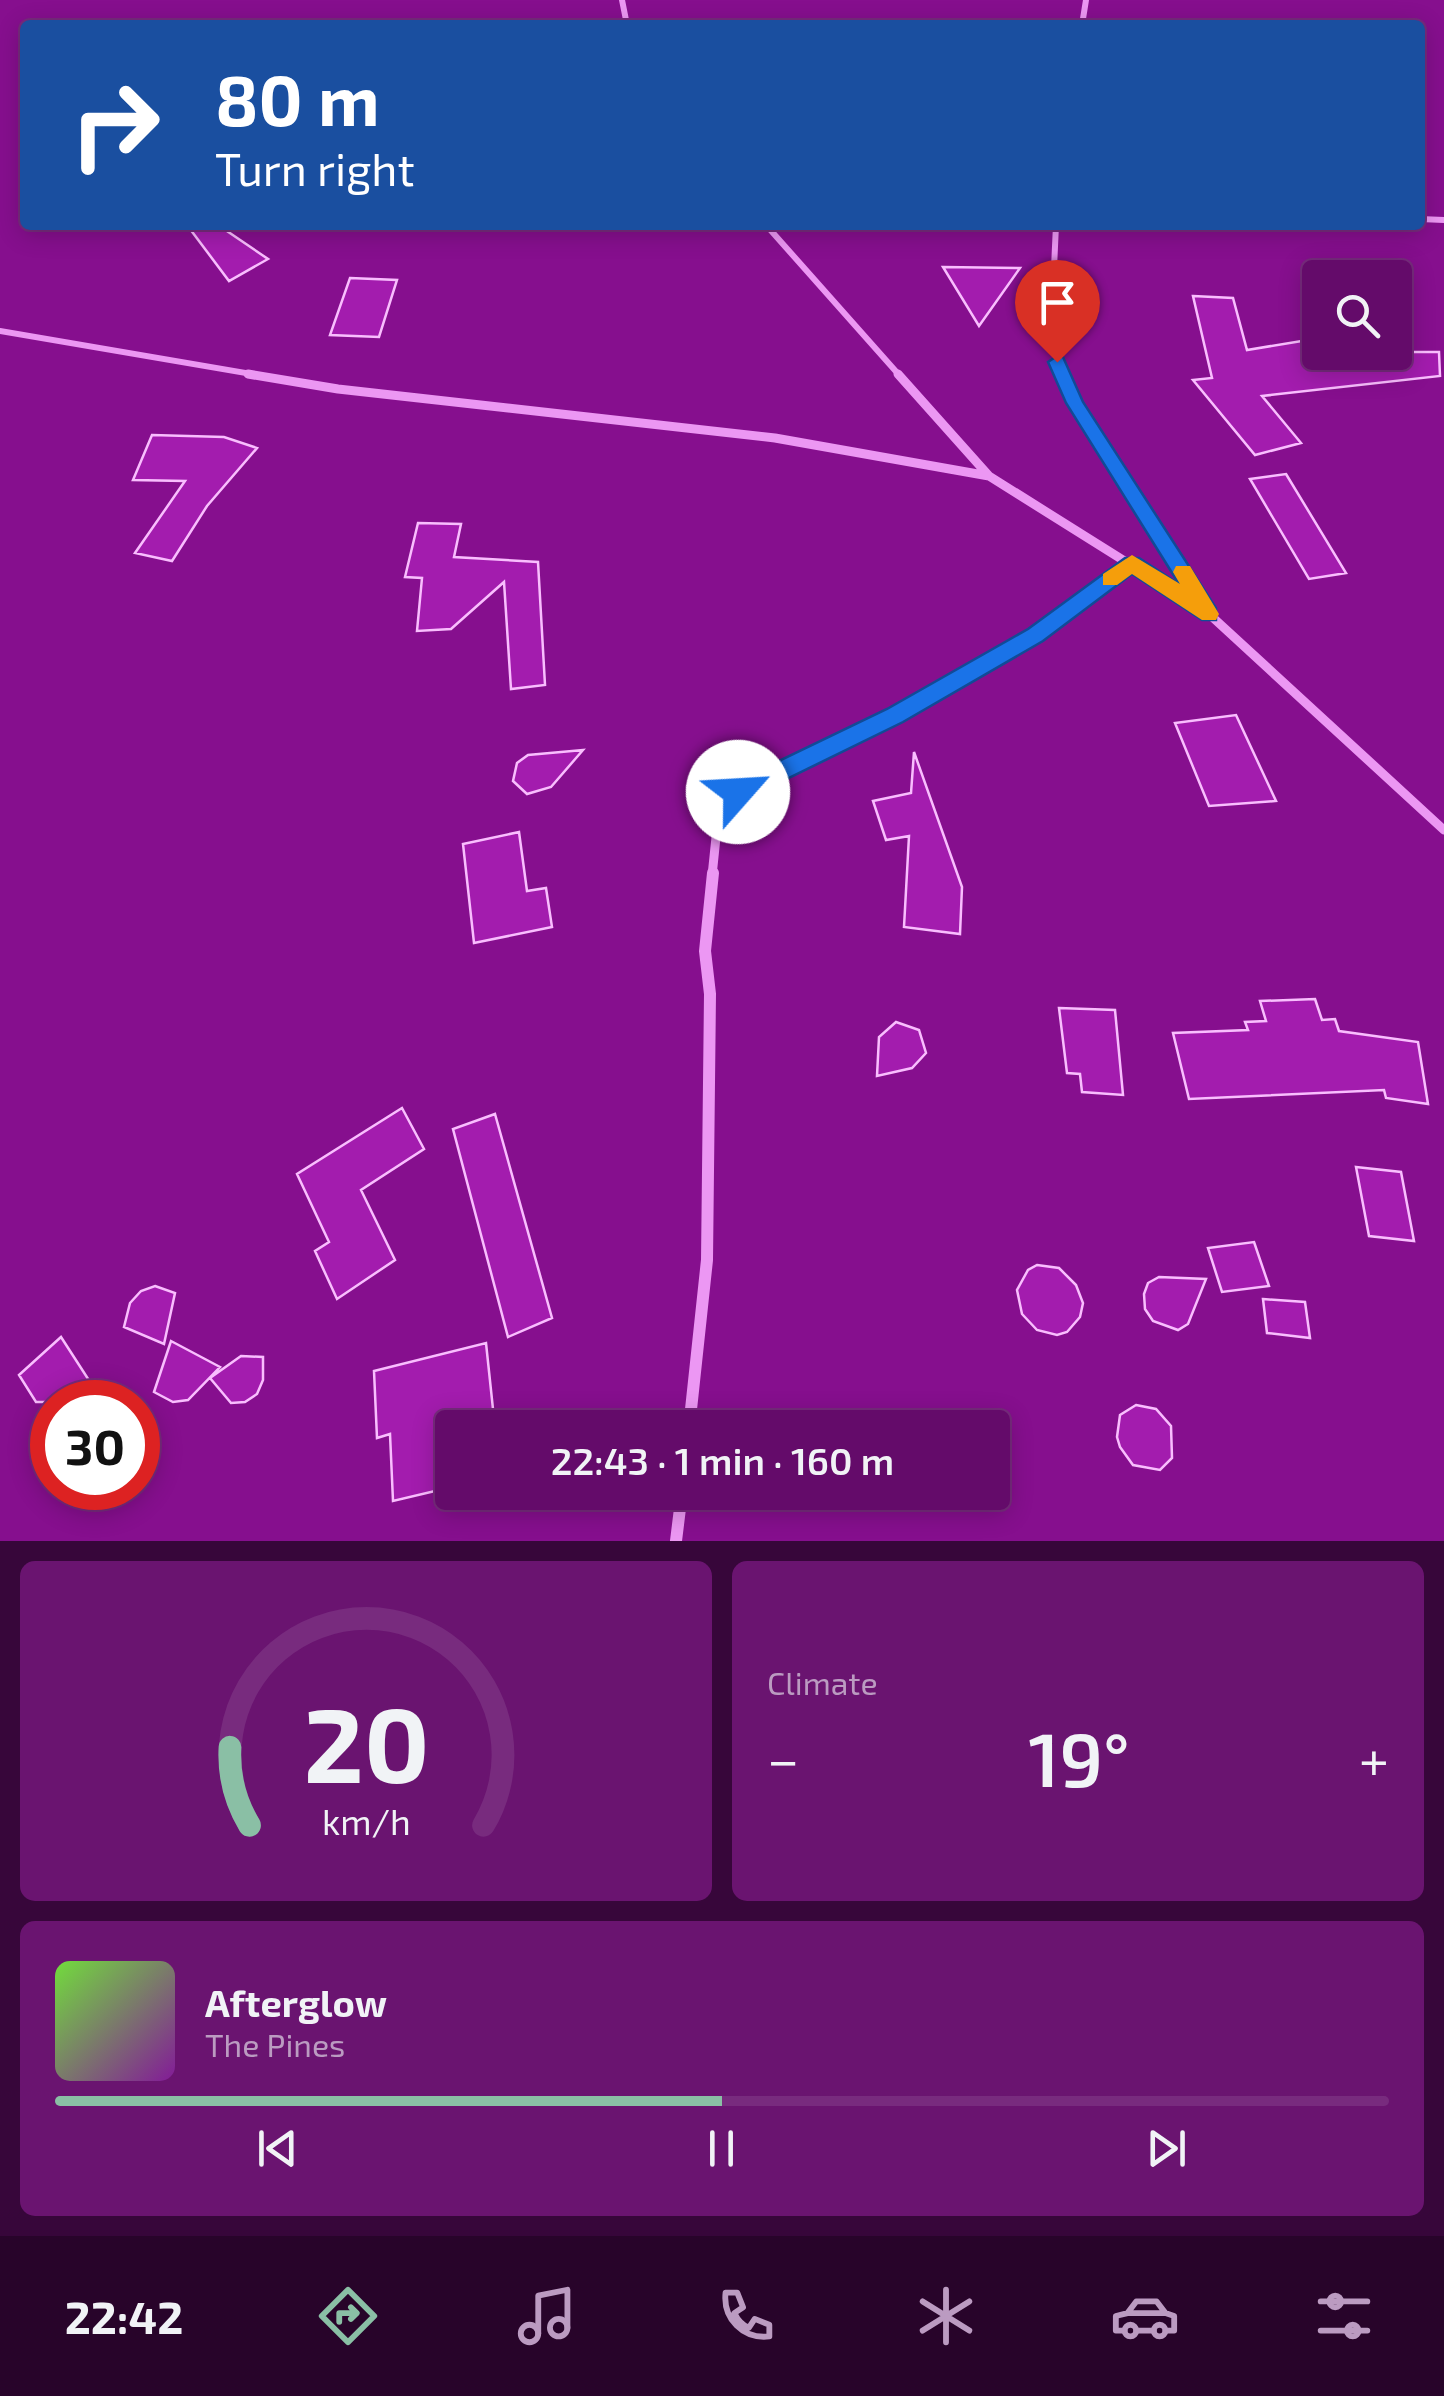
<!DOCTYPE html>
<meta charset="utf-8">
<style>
:root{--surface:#640b6a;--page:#6a1470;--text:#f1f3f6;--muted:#bb9bc1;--line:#782b7e;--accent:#8abfa5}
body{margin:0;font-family:"Exo 2",sans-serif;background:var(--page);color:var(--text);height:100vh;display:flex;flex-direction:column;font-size:38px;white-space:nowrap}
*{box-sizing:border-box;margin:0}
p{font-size:32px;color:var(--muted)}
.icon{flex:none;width:55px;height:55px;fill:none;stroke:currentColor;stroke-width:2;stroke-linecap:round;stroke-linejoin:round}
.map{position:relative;height:1541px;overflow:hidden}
.side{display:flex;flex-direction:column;gap:20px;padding:20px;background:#37063a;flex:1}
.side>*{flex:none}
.hud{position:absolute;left:20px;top:20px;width:1405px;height:210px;border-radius:10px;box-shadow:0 5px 25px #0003,0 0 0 2px var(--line);background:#1a4fa0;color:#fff;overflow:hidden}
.controls{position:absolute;left:1302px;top:260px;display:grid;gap:20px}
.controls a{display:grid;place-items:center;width:110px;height:110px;border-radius:10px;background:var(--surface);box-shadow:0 5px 25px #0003,0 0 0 2px var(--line);font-size:50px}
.speed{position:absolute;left:30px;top:1380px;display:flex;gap:20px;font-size:50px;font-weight:700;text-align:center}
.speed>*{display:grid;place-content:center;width:130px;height:130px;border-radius:50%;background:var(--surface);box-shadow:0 5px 25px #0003,0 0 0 2px var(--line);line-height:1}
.speed .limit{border:15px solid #d22;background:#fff;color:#111}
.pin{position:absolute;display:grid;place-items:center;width:85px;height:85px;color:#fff;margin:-102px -42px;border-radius:50% 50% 50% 0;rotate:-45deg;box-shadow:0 0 10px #0007}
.pin .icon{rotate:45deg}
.me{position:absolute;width:110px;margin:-55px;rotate:64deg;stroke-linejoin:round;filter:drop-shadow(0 0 8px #0008)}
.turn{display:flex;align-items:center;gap:35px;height:210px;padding:0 30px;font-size:45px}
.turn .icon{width:130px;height:130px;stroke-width:2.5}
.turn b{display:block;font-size:70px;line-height:85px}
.big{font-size:75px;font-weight:600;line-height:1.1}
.side .tile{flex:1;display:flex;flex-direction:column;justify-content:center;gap:15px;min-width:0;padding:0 35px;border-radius:15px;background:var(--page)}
.side .dial{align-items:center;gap:0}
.dial svg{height:260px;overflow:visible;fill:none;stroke:var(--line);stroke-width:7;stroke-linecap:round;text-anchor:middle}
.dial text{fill:var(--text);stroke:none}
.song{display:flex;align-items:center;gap:30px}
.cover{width:120px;height:120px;border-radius:15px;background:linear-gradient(135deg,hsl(100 70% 55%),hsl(290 70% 35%))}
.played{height:10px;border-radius:5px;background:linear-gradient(90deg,var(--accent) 50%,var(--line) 50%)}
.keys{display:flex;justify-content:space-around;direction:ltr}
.heat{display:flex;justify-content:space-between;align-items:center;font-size:55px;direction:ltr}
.side .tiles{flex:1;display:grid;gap:20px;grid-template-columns:1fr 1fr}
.tile:last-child{grid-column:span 2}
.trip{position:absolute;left:435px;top:1410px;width:575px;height:100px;border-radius:10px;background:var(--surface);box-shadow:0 5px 25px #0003,0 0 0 2px var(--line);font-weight:600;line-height:100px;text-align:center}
.tabs{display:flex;height:160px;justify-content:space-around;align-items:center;background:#28042a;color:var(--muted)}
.tabs .icon{width:70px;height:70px}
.tabs .active{color:var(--accent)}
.tabs b{font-size:45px;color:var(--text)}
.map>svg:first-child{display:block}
.building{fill:#a31cae;stroke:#f9befe;stroke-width:2.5}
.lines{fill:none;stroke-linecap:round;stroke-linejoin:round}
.street-far2{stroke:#ec97f3;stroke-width:6}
.street-far1{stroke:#ec97f3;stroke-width:9}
.street{stroke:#ec97f3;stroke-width:12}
.route{fill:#1a73e8;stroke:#114b97;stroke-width:2.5}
.slow{fill:#f59e0b}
</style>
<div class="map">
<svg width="1444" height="1541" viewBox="0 0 1444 1541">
<rect width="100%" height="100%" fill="#860f8e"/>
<path class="building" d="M 187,225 L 218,225 L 268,259 L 229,281 Z
M 943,267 L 1020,268 L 979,326 Z
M 350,278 L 397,280 L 379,337 L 330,335 Z
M 1193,296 L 1233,298 L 1247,350 L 1320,338 L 1320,352 L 1439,352 L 1440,376 L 1262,396 L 1301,443 L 1255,455 L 1193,380 L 1212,378 Z
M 152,435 L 224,437 L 257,448 L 207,506 L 172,561 L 135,553 L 185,481 L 133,480 Z
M 1286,474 L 1346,573 L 1309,579 L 1250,479 Z
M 418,523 L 461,524 L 454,557 L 538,562 L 545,685 L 511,689 L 504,582 L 451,629 L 417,631 L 422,578 L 405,577 Z
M 1236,715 L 1276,801 L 1209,806 L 1175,723 Z
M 583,750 L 551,787 L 527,794 L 513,781 L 517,763 L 528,755 Z
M 914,752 L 962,887 L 960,934 L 904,927 L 909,836 L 886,840 L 873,801 L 911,793 Z
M 519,832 L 527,891 L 546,888 L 552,927 L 474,943 L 463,844 Z
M 1315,999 L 1322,1020 L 1335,1019 L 1339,1031 L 1418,1042 L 1428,1104 L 1386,1098 L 1384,1090 L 1189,1099 L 1173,1033 L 1248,1030 L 1245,1022 L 1266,1021 L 1260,1001 Z
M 1059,1008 L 1115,1010 L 1123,1095 L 1082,1092 L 1080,1074 L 1067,1073 Z
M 896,1022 L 919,1030 L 926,1053 L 912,1068 L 877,1076 L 879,1037 Z
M 402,1108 L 424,1149 L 361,1190 L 395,1260 L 337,1299 L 315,1251 L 329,1242 L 297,1174 Z
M 495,1114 L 552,1318 L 508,1337 L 453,1129 Z
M 1356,1167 L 1401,1172 L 1414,1241 L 1369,1236 Z
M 1254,1242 L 1269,1286 L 1222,1292 L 1208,1248 Z
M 1037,1265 L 1059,1268 L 1076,1285 L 1083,1303 L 1080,1317 L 1067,1332 L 1057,1335 L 1037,1330 L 1022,1314 L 1017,1290 L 1028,1270 Z
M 1159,1277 L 1206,1279 L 1188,1324 L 1178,1330 L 1153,1321 L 1145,1309 L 1144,1294 L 1148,1283 Z
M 155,1286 L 175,1293 L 164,1344 L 124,1327 L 130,1303 L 141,1291 Z
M 1263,1299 L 1305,1302 L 1310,1338 L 1267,1333 Z
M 61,1337 L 103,1402 L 36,1402 L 19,1375 Z
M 171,1341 L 220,1367 L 188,1400 L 173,1402 L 154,1392 Z
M 486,1343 L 493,1409 L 452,1419 L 452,1487 L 393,1501 L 390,1434 L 377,1438 L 374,1371 Z
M 241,1356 L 263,1357 L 263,1380 L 257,1394 L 245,1402 L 231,1403 L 210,1378 Z
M 1136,1405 L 1156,1409 L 1171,1426 L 1172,1458 L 1160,1470 L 1133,1465 L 1120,1447 L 1117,1437 L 1120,1415 Z"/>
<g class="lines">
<path class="street-far2" d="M 622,0 L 627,25
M 1082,25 L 1086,0
M 1420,219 L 1444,220
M 766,225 L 900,376
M 1056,225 L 1051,333 L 1063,376
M 0,331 L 263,376"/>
<path class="street-far1" d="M 248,374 L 338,389 L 775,438 L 989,476
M 898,374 L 989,476 L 1209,614 L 1444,830
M 1062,374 L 1075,403 L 1206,609
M 712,876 L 718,818 L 737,792 L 895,715 L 1036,635 L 1132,563"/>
<path class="street" d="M 689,1428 L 707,1260 L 710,994 L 705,951 L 713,873
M 676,1541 L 682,1492"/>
</g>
<path class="route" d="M 1057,356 L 1063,357 L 1083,402 L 1216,608 L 1216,620 L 1202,620 L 1132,574 L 1043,641 L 903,722 L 746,799 L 729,799 L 729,785 L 887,709 L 1028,629 L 1125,558 L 1139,558 L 1179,584 L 1066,403 L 1048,362 Z"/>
<path class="slow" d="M 1132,555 L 1180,584 L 1173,572 L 1176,566 L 1190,566 L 1219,614 L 1216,620 L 1202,620 L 1132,574 L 1117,585 L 1103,585 L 1103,574 Z"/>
</svg>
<div class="controls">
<a><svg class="icon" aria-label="search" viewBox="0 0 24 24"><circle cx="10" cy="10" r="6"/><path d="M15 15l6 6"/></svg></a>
</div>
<div class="speed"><div class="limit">30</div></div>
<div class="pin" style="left:1057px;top:362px;background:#d93025"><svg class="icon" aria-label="arrive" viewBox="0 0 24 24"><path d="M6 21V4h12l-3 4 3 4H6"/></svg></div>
<svg class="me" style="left:738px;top:792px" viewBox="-20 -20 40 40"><circle r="19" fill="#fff"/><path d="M0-13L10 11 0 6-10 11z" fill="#1a73e8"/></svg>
<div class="trip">22:43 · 1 min · 160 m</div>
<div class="hud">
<div class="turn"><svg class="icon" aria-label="right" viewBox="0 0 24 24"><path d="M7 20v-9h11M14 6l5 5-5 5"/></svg><div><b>80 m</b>Turn right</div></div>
</div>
</div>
<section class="side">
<div class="tiles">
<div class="tile dial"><svg viewBox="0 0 100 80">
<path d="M14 69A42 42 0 1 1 86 69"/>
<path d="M14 69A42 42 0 0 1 8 45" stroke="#8abfa5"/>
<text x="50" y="56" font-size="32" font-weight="700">20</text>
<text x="50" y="72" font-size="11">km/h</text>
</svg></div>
<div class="tile"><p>Climate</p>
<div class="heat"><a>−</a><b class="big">19°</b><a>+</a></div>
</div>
<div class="tile">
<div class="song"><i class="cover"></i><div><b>Afterglow</b><p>The Pines</p></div></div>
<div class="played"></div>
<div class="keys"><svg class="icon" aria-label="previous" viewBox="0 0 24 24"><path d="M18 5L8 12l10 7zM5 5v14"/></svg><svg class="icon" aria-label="pause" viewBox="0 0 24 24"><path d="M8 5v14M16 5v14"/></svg><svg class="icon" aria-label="next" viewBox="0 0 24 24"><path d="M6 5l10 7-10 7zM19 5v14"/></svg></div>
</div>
</div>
</section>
<nav class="tabs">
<b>22:42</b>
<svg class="icon active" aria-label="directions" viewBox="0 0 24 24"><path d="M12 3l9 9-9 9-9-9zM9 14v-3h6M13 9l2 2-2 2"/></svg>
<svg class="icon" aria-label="music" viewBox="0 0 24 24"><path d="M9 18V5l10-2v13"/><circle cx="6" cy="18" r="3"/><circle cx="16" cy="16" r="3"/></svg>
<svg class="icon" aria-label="phone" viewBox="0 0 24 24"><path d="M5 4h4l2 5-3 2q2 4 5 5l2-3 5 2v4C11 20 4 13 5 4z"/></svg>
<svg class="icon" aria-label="climate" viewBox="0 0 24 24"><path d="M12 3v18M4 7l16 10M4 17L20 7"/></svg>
<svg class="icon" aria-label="car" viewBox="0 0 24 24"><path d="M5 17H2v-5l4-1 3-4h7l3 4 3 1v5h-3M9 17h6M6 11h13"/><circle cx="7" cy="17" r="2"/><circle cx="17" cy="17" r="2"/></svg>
<svg class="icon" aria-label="filters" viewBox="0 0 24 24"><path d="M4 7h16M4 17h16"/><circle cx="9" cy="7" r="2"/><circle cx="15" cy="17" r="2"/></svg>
</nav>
